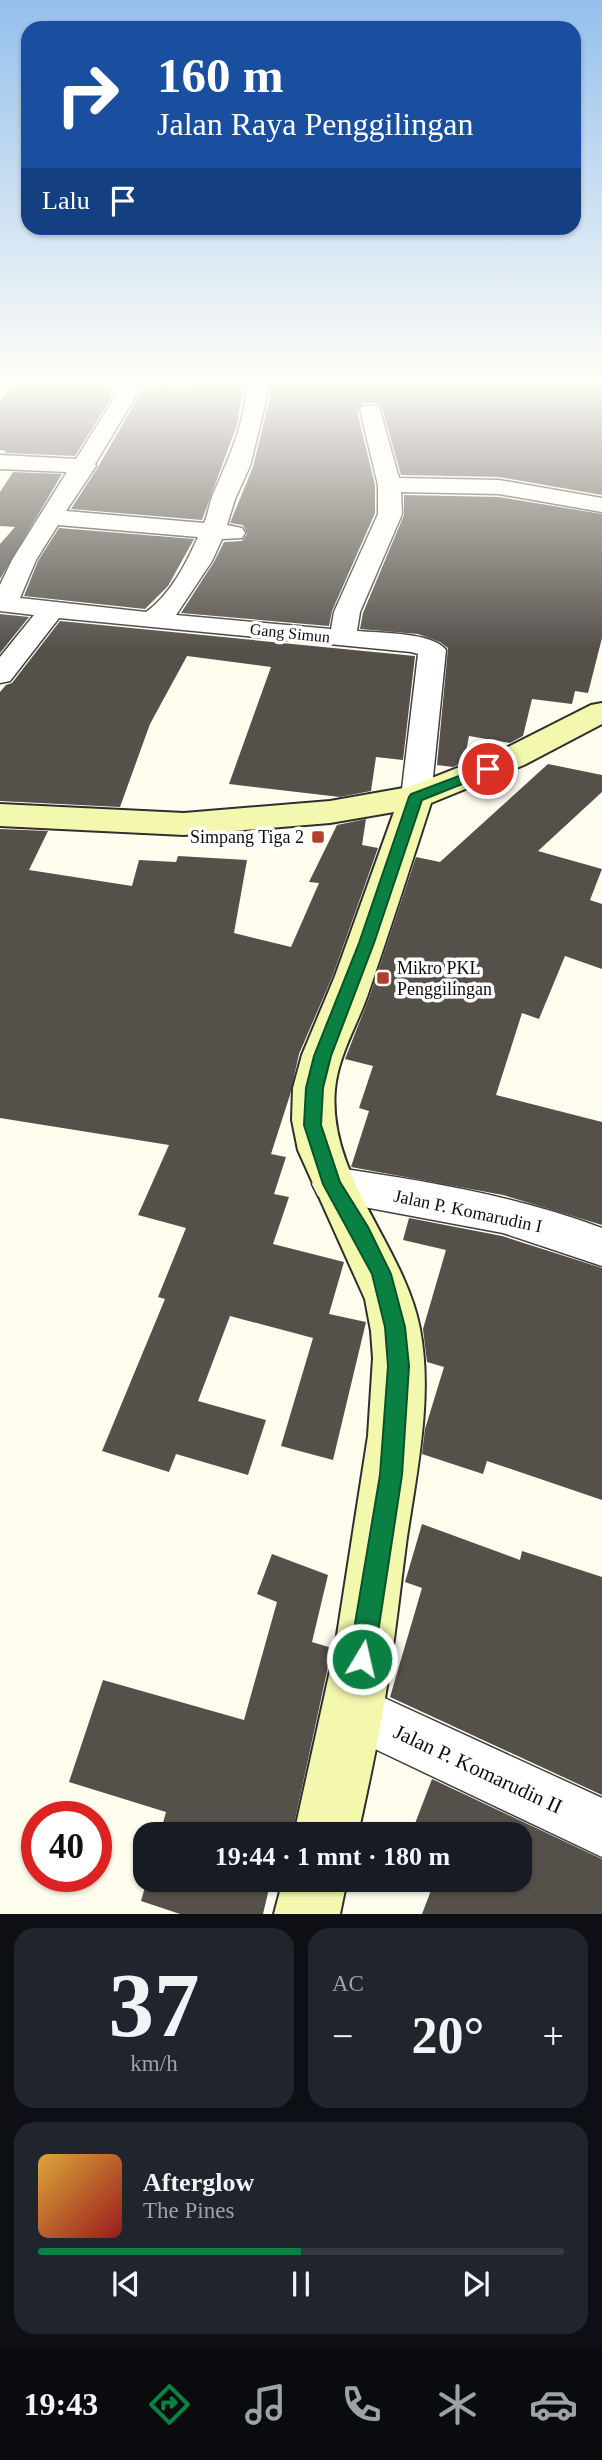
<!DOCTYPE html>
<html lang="id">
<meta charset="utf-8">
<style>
:root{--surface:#171b24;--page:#20242c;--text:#f1f3f6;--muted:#9ea1a6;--line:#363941;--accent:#0b8043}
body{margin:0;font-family:"Times New Roman",serif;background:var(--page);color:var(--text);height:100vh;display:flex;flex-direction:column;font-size:26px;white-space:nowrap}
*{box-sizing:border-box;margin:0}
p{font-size:23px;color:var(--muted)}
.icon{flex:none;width:38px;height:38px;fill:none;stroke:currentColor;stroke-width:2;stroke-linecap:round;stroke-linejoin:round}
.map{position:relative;height:1914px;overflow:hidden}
.panel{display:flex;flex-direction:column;gap:14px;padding:14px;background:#0d0f14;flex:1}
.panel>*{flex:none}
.banner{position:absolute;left:21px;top:21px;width:560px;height:214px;border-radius:21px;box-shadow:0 2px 5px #0004;background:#1a4fa0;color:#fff;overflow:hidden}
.speed{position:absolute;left:21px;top:1801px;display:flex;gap:14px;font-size:35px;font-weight:700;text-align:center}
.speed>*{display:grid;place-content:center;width:91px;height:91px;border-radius:50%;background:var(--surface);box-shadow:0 2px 5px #0004;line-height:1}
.speed .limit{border:10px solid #d22;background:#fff;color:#111}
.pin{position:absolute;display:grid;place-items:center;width:60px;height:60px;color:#fff;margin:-30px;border:4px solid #fff;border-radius:50%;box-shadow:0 2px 7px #0007}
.me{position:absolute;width:77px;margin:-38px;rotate:9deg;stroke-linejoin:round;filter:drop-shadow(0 0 5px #0008)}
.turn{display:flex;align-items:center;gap:24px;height:147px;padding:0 21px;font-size:32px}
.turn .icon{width:91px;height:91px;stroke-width:2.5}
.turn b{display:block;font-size:49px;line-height:60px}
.then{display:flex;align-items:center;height:66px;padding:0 21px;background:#0003;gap:14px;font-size:26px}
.big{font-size:52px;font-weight:600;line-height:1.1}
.panel .widget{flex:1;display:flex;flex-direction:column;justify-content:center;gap:10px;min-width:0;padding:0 24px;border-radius:21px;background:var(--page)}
.panel .dial{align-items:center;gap:0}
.dial b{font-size:91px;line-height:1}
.song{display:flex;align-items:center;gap:21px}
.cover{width:84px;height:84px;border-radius:10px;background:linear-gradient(135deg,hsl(40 70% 55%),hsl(0 70% 35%))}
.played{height:7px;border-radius:4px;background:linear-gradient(90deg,var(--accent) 50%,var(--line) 50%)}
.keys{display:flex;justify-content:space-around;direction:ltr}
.heat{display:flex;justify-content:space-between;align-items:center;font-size:38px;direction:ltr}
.panel .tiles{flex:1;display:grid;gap:14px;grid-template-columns:1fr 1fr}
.widget:last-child{grid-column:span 2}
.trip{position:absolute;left:133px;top:1822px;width:399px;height:70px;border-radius:21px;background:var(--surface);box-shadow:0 2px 5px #0004;font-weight:600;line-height:70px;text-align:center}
.dock{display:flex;height:112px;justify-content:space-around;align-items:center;background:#090b0e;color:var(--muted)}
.dock .icon{width:49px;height:49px}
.dock .selected{color:var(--accent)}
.dock b{font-size:32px;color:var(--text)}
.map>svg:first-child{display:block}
.building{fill:#55504a}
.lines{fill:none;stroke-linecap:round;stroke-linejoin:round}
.street-casing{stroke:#404040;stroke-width:3}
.secondary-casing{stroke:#2f2f2f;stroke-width:4}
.street{fill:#fff;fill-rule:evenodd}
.secondary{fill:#f4f8af;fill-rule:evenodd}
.route{fill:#0b8043;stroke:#07532c;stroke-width:2}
.poi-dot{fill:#b13f30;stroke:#fff;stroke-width:2.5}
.labels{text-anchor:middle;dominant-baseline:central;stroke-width:7;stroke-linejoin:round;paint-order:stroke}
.far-street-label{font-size:16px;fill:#0d0d0d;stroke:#fff}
.poi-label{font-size:18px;fill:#0d0d0d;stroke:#fff;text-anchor:end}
.street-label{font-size:18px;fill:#0d0d0d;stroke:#fff}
.near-street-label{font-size:21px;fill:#0d0d0d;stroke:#fff}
</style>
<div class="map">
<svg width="602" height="1914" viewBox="0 0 602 1914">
<rect width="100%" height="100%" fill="#fefdee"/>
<path class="building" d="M 18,381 L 93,381 L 92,384 L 108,385 L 107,390 L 113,395 L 75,456 L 5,453 L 6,451 L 0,450 L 0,401 Z
M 195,381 L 244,381 L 237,425 L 202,520 L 71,509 L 98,467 L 143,389 L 156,390 L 159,385 L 190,388 Z
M 270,381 L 602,381 L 602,495 L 499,477 L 401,475 L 382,408 L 377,403 L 363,403 L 357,411 L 375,485 L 375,513 L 332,611 L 329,626 L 181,613 L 214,562 L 224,542 L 242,541 L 247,534 L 243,525 L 230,523 L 253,467 L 270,398 Z
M 13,472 L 62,474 L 0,579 L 0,544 L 15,527 L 0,526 L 0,492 Z
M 404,495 L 499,497 L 602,514 L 602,638 L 588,693 L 575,691 L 572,704 L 532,699 L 523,736 L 510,743 L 469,736 L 464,762 L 453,767 L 437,765 L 448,648 L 440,642 L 418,634 L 360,629 L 363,613 L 404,515 Z
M 59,528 L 194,539 L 168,586 L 145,609 L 24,596 L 38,561 Z
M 0,614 L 29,617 L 0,653 Z
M 60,621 L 415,656 L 403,760 L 376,757 L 371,791 L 340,797 L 229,784 L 271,667 L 187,656 L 150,724 L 120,807 L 0,801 L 0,692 L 6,685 L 12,683 Z
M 548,764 L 602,775 L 602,792 L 538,851 L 602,869 L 590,900 L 602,904 L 602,969 L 565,956 L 539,1019 L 522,1013 L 496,1095 L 602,1122 L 602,1225 L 503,1195 L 351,1167 L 369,1111 L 359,1108 L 373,1066 L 345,1059 L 369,998 L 416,857 L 440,862 Z
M 366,819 L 362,845 L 378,848 L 333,975 L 299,1054 L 290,1095 L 271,1154 L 286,1157 L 274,1194 L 289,1197 L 273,1244 L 344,1262 L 329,1314 L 366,1322 L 333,1460 L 281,1446 L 313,1338 L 230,1316 L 198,1401 L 266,1420 L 248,1475 L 176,1454 L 169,1472 L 102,1451 L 165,1299 L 158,1297 L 186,1228 L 138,1215 L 169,1145 L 0,1118 L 0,829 L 48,831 L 29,870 L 132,886 L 139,860 L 176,862 L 178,856 L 247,860 L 234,933 L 291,947 L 319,883 L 309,882 L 337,825 Z
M 409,1218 L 502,1236 L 602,1268 L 602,1500 L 487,1461 L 483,1474 L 422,1454 L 425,1429 L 444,1367 L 427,1362 L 423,1329 L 446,1250 L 403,1240 Z
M 422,1524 L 520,1560 L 522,1551 L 602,1577 L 602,1795 L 390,1697 L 422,1588 L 405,1582 Z
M 272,1554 L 328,1575 L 312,1642 L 332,1648 L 292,1834 L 160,1834 L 166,1812 L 69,1782 L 103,1680 L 244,1720 L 277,1602 L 257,1594 Z
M 432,1779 L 602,1859 L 602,1914 L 422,1914 L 435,1880 L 520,1880 L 520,1834 L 411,1834 Z
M 147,1880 L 271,1880 L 263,1914 L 180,1914 L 141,1901 Z"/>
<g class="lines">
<defs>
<path id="street" d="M 114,381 L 135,381 L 133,384 L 140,389 L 95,464 L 96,466 L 66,511 L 204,523 C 208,515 209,505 212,497 C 228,460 246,422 247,381 L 267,381 L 267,397 L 250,466 L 235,499 L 227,525 L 242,528 L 245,533 L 242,538 L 222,539 L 212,561 L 176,615 L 331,629 L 334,612 L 378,514 L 378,485 L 360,410 L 363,406 L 377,406 L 380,410 L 399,478 L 499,480 L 602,498 L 602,512 L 499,494 L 401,492 L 402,514 L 360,612 L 357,631 C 378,633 433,632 446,650 L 431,797 L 427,804 L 416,807 L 405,804 L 401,797 L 418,654 L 411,652 L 59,618 L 10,681 L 0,683 L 0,657 L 34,615 L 0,611 L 0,585 L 12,560 L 67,472 L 0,469 L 0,455 L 76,459 L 117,394 L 109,388 ZM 58,525 L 198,537 C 186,564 170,595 146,612 L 20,598 L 36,560 Z
M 332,1167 C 424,1181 515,1195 602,1228 L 602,1266 L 503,1233 L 332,1201 L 318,1196 L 312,1184 L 318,1172 Z
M 354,1684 L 602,1798 L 602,1857 L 335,1730 L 327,1711 L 335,1692 Z"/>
<path id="secondary" d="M 602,703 L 602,724 L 524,765 L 431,803 C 410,868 389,933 367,997 C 356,1027 338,1057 335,1089 C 327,1176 404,1245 420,1329 C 433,1396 417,1470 407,1537 C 400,1589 395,1640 386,1692 C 379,1739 368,1787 358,1834 L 294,1834 L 335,1648 L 368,1436 L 373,1358 L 371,1331 L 365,1299 L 298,1150 L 292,1120 L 293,1088 L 302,1055 L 335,976 L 394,812 L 330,823 L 184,835 L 0,826 L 0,804 L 184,813 L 330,801 L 409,787 L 500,751 L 591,705 Z
M 283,1880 L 347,1880 L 340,1914 L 274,1914 Z"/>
</defs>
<use href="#street" class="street-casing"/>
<use href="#secondary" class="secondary-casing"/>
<use href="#street" class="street"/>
<use href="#secondary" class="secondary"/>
</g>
<linearGradient id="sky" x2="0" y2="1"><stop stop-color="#94c0ec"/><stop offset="0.59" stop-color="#fffef7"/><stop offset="1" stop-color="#fffef7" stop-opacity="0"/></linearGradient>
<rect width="602" height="649" fill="url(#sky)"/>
<path class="route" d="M 488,765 L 492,766 L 492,772 L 422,800 L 374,943 L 331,1056 L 323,1088 L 321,1125 L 340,1182 L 368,1227 L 391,1274 L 405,1327 L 409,1366 L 402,1475 L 374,1659 L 370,1667 L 362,1671 L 353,1667 L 349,1659 L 380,1475 L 388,1366 L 385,1327 L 372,1274 L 323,1184 L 304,1125 L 306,1088 L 314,1056 L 359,943 L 409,797 L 411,794 Z"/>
<g class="poi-dot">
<rect x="311" y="830" width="14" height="14" rx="3.5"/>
<rect x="376" y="971" width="14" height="14" rx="3.5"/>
</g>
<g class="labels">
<g class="far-street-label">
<text transform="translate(290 633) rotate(6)">Gang Simun</text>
</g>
<g class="poi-label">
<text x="304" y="837">Simpang Tiga 2</text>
<text x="397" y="968" text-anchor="start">Mikro PKL<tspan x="397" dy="21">Penggilingan</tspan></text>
</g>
<g class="street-label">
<text transform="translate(468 1211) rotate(12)">Jalan P. Komarudin I</text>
</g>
<g class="near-street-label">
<text transform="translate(478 1769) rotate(25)">Jalan P. Komarudin II</text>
</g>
</g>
</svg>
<div class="speed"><div class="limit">40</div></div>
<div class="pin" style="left:488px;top:769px;background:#d93025"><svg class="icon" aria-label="arrive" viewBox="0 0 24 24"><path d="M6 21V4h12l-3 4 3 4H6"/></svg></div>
<svg class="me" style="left:362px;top:1659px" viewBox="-20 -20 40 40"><circle r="17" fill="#0b8043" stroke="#fff" stroke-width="3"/><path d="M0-11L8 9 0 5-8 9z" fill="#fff"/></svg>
<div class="trip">19:44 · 1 mnt · 180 m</div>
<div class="banner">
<div class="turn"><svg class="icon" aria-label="right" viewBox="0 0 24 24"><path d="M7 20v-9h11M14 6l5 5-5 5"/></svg><div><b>160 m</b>Jalan Raya Penggilingan</div></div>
<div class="then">Lalu<svg class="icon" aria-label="arrive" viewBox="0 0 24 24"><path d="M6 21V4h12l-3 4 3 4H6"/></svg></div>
</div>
</div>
<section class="panel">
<div class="tiles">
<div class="widget dial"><b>37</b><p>km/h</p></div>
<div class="widget"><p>AC</p>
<div class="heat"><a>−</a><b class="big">20°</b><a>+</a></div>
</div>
<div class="widget">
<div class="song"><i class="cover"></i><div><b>Afterglow</b><p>The Pines</p></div></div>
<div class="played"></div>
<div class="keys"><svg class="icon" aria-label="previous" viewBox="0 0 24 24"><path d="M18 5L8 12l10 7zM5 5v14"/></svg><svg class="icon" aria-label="pause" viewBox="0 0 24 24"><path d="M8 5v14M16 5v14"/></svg><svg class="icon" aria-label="next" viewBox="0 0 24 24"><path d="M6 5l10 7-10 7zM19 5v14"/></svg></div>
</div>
</div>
</section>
<nav class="dock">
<b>19:43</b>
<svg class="icon selected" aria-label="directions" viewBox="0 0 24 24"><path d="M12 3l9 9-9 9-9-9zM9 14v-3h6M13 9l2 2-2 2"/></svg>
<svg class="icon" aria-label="music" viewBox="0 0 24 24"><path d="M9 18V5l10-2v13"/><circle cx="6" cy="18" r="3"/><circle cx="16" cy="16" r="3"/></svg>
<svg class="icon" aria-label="phone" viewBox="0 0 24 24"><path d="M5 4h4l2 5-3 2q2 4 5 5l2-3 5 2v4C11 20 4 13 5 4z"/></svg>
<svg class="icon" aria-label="climate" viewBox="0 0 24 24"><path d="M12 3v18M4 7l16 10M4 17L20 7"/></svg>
<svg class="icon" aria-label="car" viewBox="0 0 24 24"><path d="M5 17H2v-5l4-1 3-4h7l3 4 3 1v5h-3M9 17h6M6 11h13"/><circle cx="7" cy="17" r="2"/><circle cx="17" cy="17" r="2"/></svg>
</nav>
